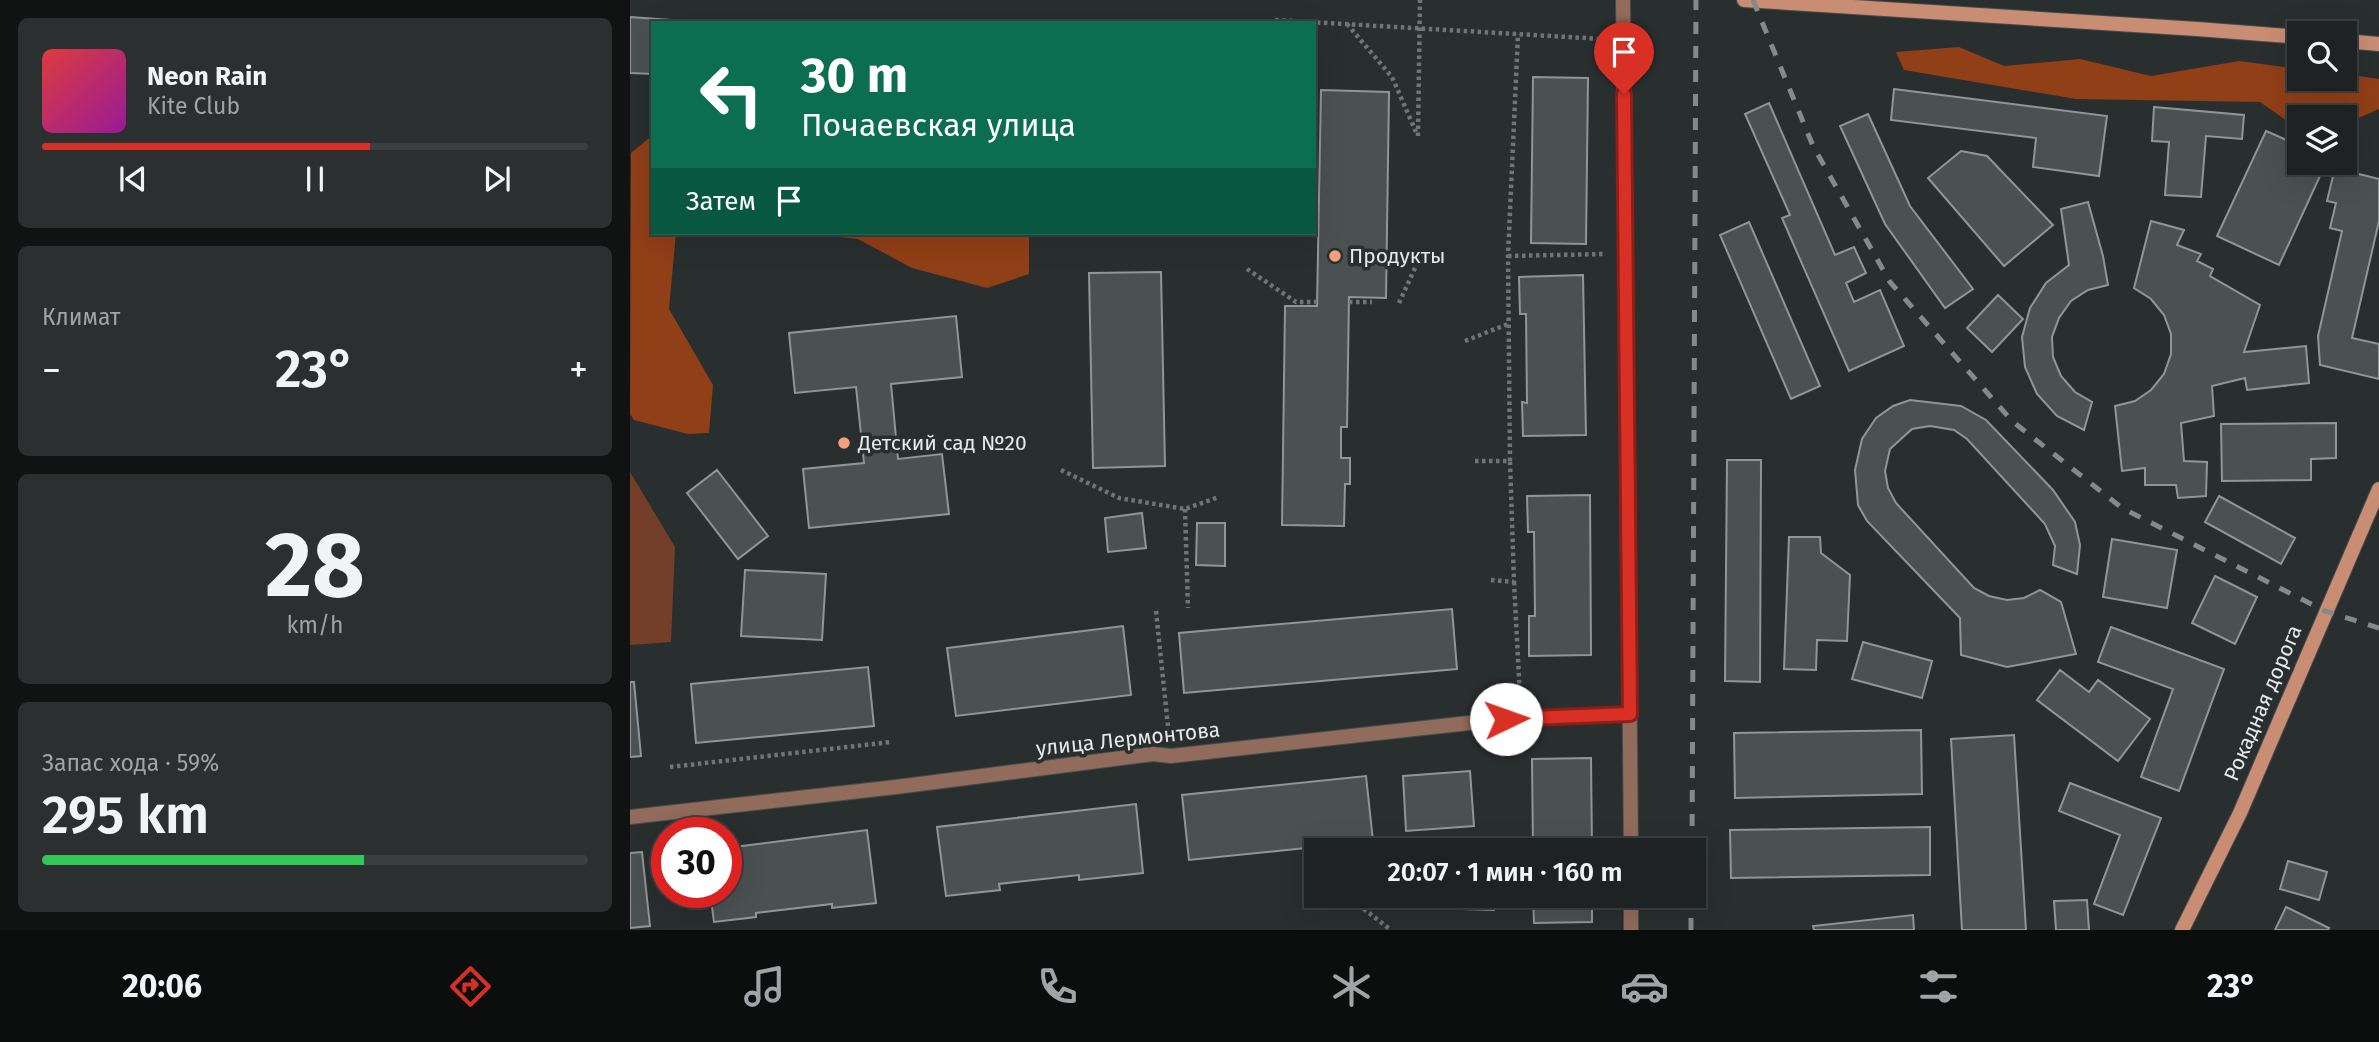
<!DOCTYPE html>
<html lang="ru">
<meta charset="utf-8">
<style>
:root{--surface:#1f2223;--page:#2c2f30;--text:#f1f3f6;--muted:#a1a4a6;--line:#3c3f41;--accent:#d93025}
body{margin:0;font-family:"Fira Sans",sans-serif;background:var(--page);color:var(--text);height:100vh;display:flex;flex-direction:column;font-size:26px;white-space:nowrap}
*{box-sizing:border-box;margin:0}
p{font-size:23px;color:var(--muted)}
.icon{flex:none;width:38px;height:38px;fill:none;stroke:currentColor;stroke-width:2;stroke-linecap:round;stroke-linejoin:round}
.map{position:relative;flex:1;overflow:hidden}
.panel{display:flex;flex-direction:column;gap:18px;padding:18px;background:#111313;width:630px}
.panel>*{flex:none}
.hud{position:absolute;left:21px;top:21px;width:665px;height:214px;border-radius:0px;box-shadow:0 7px 28px #0002,0 0 0 2px var(--line);background:#0b6e4f;color:#fff;overflow:hidden}
.fabs{position:absolute;left:1657px;top:21px;display:grid;gap:14px}
.fabs a{display:grid;place-items:center;width:70px;height:70px;border-radius:0px;background:var(--surface);box-shadow:0 7px 28px #0002,0 0 0 2px var(--line);font-size:35px}
.speed{position:absolute;left:21px;top:817px;display:flex;gap:14px;font-size:35px;font-weight:700;text-align:center}
.speed>*{display:grid;place-content:center;width:91px;height:91px;border-radius:50%;background:var(--surface);box-shadow:0 7px 28px #0002,0 0 0 2px var(--line);line-height:1}
.speed .limit{border:10px solid #d22;background:#fff;color:#111}
.pin{position:absolute;display:grid;place-items:center;width:60px;height:60px;color:#fff;margin:-72px -30px;border-radius:50% 50% 50% 0;rotate:-45deg;box-shadow:0 0 7px #0007}
.pin .icon{rotate:45deg}
.me{position:absolute;width:77px;margin:-38px;rotate:87deg;stroke-linejoin:round;filter:drop-shadow(0 0 5px #0008)}
.turn{display:flex;align-items:center;gap:24px;height:147px;padding:0 35px;font-size:32px}
.turn .icon{width:91px;height:91px;stroke-width:2.5}
.turn b{display:block;font-size:49px;line-height:60px}
.then{display:flex;align-items:center;height:66px;padding:0 35px;background:#0003;gap:14px;font-size:26px}
.big{font-size:52px;font-weight:600;line-height:1.1}
.panel .card{flex:1;display:flex;flex-direction:column;justify-content:center;gap:10px;min-width:0;padding:0 24px;border-radius:10px;background:var(--page)}
.panel .dial{align-items:center;gap:0}
.dial b{font-size:91px;line-height:1}
.song{display:flex;align-items:center;gap:21px}
.cover{width:84px;height:84px;border-radius:10px;background:linear-gradient(135deg,hsl(0 70% 55%),hsl(300 70% 35%))}
.played{height:7px;border-radius:4px;background:linear-gradient(90deg,var(--accent) 60%,var(--line) 60%)}
.keys{display:flex;justify-content:space-around;direction:ltr}
.heat{display:flex;justify-content:space-between;align-items:center;font-size:38px;direction:ltr}
.charge{height:10px;border-radius:5px;background:linear-gradient(90deg,#34c759 59%,var(--line) 0)}
.trip{position:absolute;left:674px;top:838px;width:402px;height:70px;border-radius:0px;background:var(--surface);box-shadow:0 7px 28px #0002,0 0 0 2px var(--line);font-weight:600;line-height:70px;text-align:center}
.tabs{display:flex;height:112px;justify-content:space-around;align-items:center;background:#0c0e0e;color:var(--muted)}
.tabs .icon{width:49px;height:49px}
.tabs .active{color:var(--accent)}
.tabs b{font-size:32px;color:var(--text)}
main{display:flex;flex:1;min-height:0}
.map>svg:first-child{display:block}
.green{fill:#743f28}
.forest{fill:#913f17}
.building{fill:#4b5051;stroke:#909697;stroke-width:2}
.lines{fill:none;stroke-linecap:round;stroke-linejoin:round}
.street-casing{stroke:#474c4d;stroke-width:16}
.secondary-casing{stroke:#474c4d;stroke-width:16}
.path{stroke:#6f7474;stroke-width:4.5;stroke-dasharray:3.5 3.5;stroke-linecap:butt}
.street{stroke:#916b5b;stroke-width:14}
.secondary{stroke:#c98d73;stroke-width:14}
.rail{stroke:#85898a;stroke-width:5;stroke-dasharray:12 12;stroke-linecap:butt}
.route-casing{stroke:#8d1f18;stroke-width:18}
.route{stroke:#d93025;stroke-width:12}
.poi-dot{fill:#f2a07e;stroke:#292e2f;stroke-width:2.5}
.labels{text-anchor:middle;dominant-baseline:central;stroke-width:7;stroke-linejoin:round;paint-order:stroke}
.poi-label{font-size:21px;fill:#e6eaea;stroke:#292e2f;text-anchor:start}
.street-label{font-size:21px;fill:#e6eaea;stroke:#292e2f}
</style>
<main>
<section class="panel">
<div class="card">
<div class="song"><i class="cover"></i><div><b>Neon Rain</b><p>Kite Club</p></div></div>
<div class="played"></div>
<div class="keys"><svg class="icon" aria-label="previous" viewBox="0 0 24 24"><path d="M18 5L8 12l10 7zM5 5v14"/></svg><svg class="icon" aria-label="pause" viewBox="0 0 24 24"><path d="M8 5v14M16 5v14"/></svg><svg class="icon" aria-label="next" viewBox="0 0 24 24"><path d="M6 5l10 7-10 7zM19 5v14"/></svg></div>
</div>
<div class="card"><p>Климат</p>
<div class="heat"><a>−</a><b class="big">23°</b><a>+</a></div>
</div>
<div class="card dial"><b>28</b><p>km/h</p></div>
<div class="card"><p>Запас хода · 59%</p><b class="big">295 km</b><div class="charge"></div></div>
</section>
<div class="map">
<svg width="1749" height="930" viewBox="0 0 1749 930">
<rect width="100%" height="100%" fill="#292e2f"/>
<path class="green" d="M 0,472 L 45,547 L 41,642 L 0,645 Z"/>
<path class="forest" d="M 1329,47 L 1374,66 L 1450,59 L 1521,76 L 1609,61 L 1669,69 L 1670,79 L 1715,79 L 1715,74 L 1749,79 L 1749,109 L 1715,124 L 1715,117 L 1670,117 L 1669,129 L 1630,102 L 1446,99 L 1274,70 L 1266,52 Z
M 18,139 L 23,139 L 23,233 L 46,233 L 39,309 L 83,385 L 79,433 L 58,434 L 4,420 L 0,414 L 1,153 Z
M 172,233 L 399,233 L 399,274 L 357,288 L 282,268 L 228,239 Z"/>
<path class="building" d="M 0,17 L 83,23 L 23,23 L 23,74 L 0,73 Z
M 903,77 L 958,78 L 956,244 L 901,243 Z
M 1264,89 L 1477,116 L 1469,176 L 1403,167 L 1406,138 L 1261,120 Z
M 691,90 L 759,92 L 756,298 L 719,297 L 717,427 L 711,427 L 711,458 L 720,458 L 720,484 L 715,484 L 714,526 L 652,525 L 655,306 L 687,306 Z
M 1139,103 L 1205,255 L 1224,247 L 1236,273 L 1216,283 L 1224,302 L 1250,290 L 1274,346 L 1219,371 L 1152,218 L 1160,215 L 1115,114 Z
M 1524,107 L 1614,115 L 1612,139 L 1576,136 L 1571,197 L 1535,195 L 1539,142 L 1522,141 Z
M 1238,114 L 1280,206 L 1343,289 L 1315,308 L 1255,224 L 1210,126 Z
M 1636,131 L 1670,146 L 1670,163 L 1696,163 L 1649,265 L 1587,236 Z
M 1331,151 L 1357,156 L 1423,225 L 1374,266 L 1298,178 Z
M 1705,168 L 1749,179 L 1749,221 L 1722,338 L 1749,344 L 1749,379 L 1690,365 L 1688,336 L 1712,231 L 1700,228 L 1706,203 L 1697,201 Z
M 1458,202 L 1473,256 L 1478,285 L 1458,290 L 1441,301 L 1429,318 L 1422,337 L 1423,357 L 1431,376 L 1445,392 L 1462,402 L 1454,430 L 1427,416 L 1407,394 L 1395,367 L 1392,337 L 1400,308 L 1416,283 L 1439,265 L 1431,209 Z
M 1521,221 L 1554,230 L 1547,245 L 1571,254 L 1567,261 L 1583,269 L 1580,276 L 1630,305 L 1614,352 L 1676,346 L 1679,383 L 1617,390 L 1615,378 L 1582,386 L 1584,416 L 1551,423 L 1554,461 L 1577,462 L 1576,496 L 1548,498 L 1546,485 L 1515,485 L 1515,468 L 1492,471 L 1485,406 L 1505,401 L 1521,390 L 1534,374 L 1541,354 L 1541,334 L 1534,315 L 1521,299 L 1504,288 Z
M 1119,222 L 1190,386 L 1161,399 L 1090,235 Z
M 531,272 L 535,466 L 463,468 L 459,273 Z
M 953,275 L 956,435 L 893,436 L 892,402 L 897,403 L 896,314 L 890,314 L 889,277 Z
M 1368,295 L 1393,319 L 1362,352 L 1337,328 Z
M 326,316 L 332,377 L 261,384 L 268,459 L 312,454 L 319,514 L 179,528 L 173,469 L 234,463 L 226,387 L 165,393 L 159,333 Z
M 1280,400 L 1331,406 L 1356,420 L 1423,490 L 1445,522 L 1450,545 L 1447,574 L 1423,565 L 1425,546 L 1415,524 L 1337,439 L 1324,430 L 1300,426 L 1282,429 L 1260,449 L 1255,471 L 1258,488 L 1266,503 L 1344,588 L 1359,596 L 1377,600 L 1394,598 L 1410,590 L 1431,602 L 1446,654 L 1377,667 L 1331,655 L 1330,618 L 1237,521 L 1228,505 L 1225,470 L 1232,439 L 1246,418 L 1263,406 Z
M 1706,423 L 1706,458 L 1681,459 L 1681,480 L 1592,481 L 1591,424 Z
M 1097,460 L 1131,460 L 1130,682 L 1095,681 Z
M 87,470 L 138,536 L 108,559 L 57,493 Z
M 960,495 L 961,655 L 899,656 L 899,616 L 905,616 L 904,532 L 898,532 L 897,496 Z
M 1589,496 L 1665,538 L 1651,564 L 1575,522 Z
M 512,513 L 516,548 L 478,552 L 475,518 Z
M 567,523 L 595,523 L 595,566 L 566,565 Z
M 1159,537 L 1190,537 L 1191,553 L 1220,575 L 1217,641 L 1187,640 L 1186,670 L 1154,669 Z
M 1482,539 L 1547,550 L 1537,608 L 1473,597 Z
M 115,570 L 196,574 L 192,640 L 111,636 Z
M 1585,576 L 1627,597 L 1605,644 L 1562,623 Z
M 822,609 L 827,669 L 554,693 L 549,633 Z
M 493,626 L 501,695 L 326,716 L 317,648 Z
M 1481,627 L 1594,669 L 1549,791 L 1511,777 L 1543,689 L 1468,662 Z
M 1233,642 L 1302,661 L 1292,698 L 1222,679 Z
M 238,667 L 244,726 L 66,743 L 61,684 Z
M 1430,670 L 1459,692 L 1468,680 L 1520,719 L 1488,761 L 1407,700 Z
M 0,682 L 4,682 L 11,756 L 0,757 Z
M 1291,730 L 1292,794 L 1105,798 L 1104,733 Z
M 1384,735 L 1396,930 L 1332,930 L 1321,739 Z
M 961,758 L 962,850 L 903,850 L 902,759 Z
M 840,771 L 844,826 L 776,831 L 773,776 Z
M 736,776 L 743,841 L 559,860 L 552,795 Z
M 1440,783 L 1531,818 L 1493,915 L 1464,904 L 1490,835 L 1429,811 Z
M 506,804 L 513,873 L 449,880 L 449,875 L 369,884 L 370,890 L 316,896 L 307,827 Z
M 1300,827 L 1300,875 L 1101,878 L 1100,830 Z
M 237,830 L 246,903 L 202,908 L 202,904 L 126,913 L 126,917 L 84,922 L 80,892 L 96,892 L 96,848 Z
M 12,852 L 20,926 L 0,928 L 0,853 Z
M 1658,861 L 1697,872 L 1689,900 L 1650,889 Z
M 832,896 L 864,896 L 864,910 L 832,909 Z
M 903,896 L 962,896 L 962,922 L 904,923 Z
M 1457,900 L 1459,930 L 1426,930 L 1424,901 Z
M 1656,907 L 1699,928 L 1698,930 L 1645,930 Z
M 1283,915 L 1284,930 L 1184,930 L 1183,926 Z"/>
<g class="lines">
<defs>
<path id="street" d="M 993,0 L 1001,850
M 0,817 L 266,787 L 523,754 L 541,756 L 875,719 L 1000,714
M 1001,896 L 1001,930"/>
<path id="secondary" d="M 1114,0 L 1567,29 L 1670,37
M 1715,41 L 1749,44
M 1552,930 L 1610,813 L 1749,489"/>
</defs>
<use href="#street" class="street-casing"/>
<use href="#secondary" class="secondary-casing"/>
<path class="path" d="M 645,20 L 972,39
M 717,24 L 762,77 L 786,132
M 788,136 L 790,0
M 878,256 L 975,254
M 617,269 L 666,302 L 687,302
M 719,302 L 742,302
M 769,303 L 791,255
M 835,341 L 878,324
M 845,461 L 880,461 L 878,256 L 888,34
M 431,470 L 489,498 L 555,509 L 589,497
M 555,509 L 558,608
M 861,580 L 884,582 L 880,461
M 884,582 L 890,697
M 526,611 L 539,736
M 40,767 L 261,742
M 717,896 L 761,930"/>
<use href="#street" class="street"/>
<use href="#secondary" class="secondary"/>
<path class="rail" d="M 1123,0 L 1183,146 L 1260,282 L 1382,421 L 1492,508 L 1695,611 L 1749,628
M 1062,850 L 1066,0
M 1061,930 L 1061,896"/>
</g>
<g class="lines">
<defs>
<path id="route" d="M 876,719 L 1000,714 L 994,94"/>
</defs>
<use href="#route" class="route-casing"/>
<use href="#route" class="route"/>
</g>
<g class="poi-dot">
<circle cx="705" cy="256" r="7"/>
<circle cx="214" cy="443" r="7"/>
</g>
<g class="labels">
<g class="poi-label">
<text x="719" y="256">Продукты</text>
<text x="228" y="443">Детский сад №20</text>
</g>
<g class="street-label">
<text transform="translate(1633 703) rotate(-67)">Рокадная дорога</text>
<text transform="translate(498 739) rotate(-6)">улица Лермонтова</text>
</g>
</g>
</svg>
<div class="fabs">
<a><svg class="icon" aria-label="search" viewBox="0 0 24 24"><circle cx="10" cy="10" r="6"/><path d="M15 15l6 6"/></svg></a>
<a><svg class="icon" aria-label="layers" viewBox="0 0 24 24"><path d="M12 4l9 5-9 5-9-5zM3 14l9 5 9-5"/></svg></a>
</div>
<div class="speed"><div class="limit">30</div></div>
<div class="pin" style="left:994px;top:94px;background:#d93025"><svg class="icon" aria-label="arrive" viewBox="0 0 24 24"><path d="M6 21V4h12l-3 4 3 4H6"/></svg></div>
<svg class="me" style="left:876px;top:719px" viewBox="-20 -20 40 40"><circle r="19" fill="#fff"/><path d="M0-13L10 11 0 6-10 11z" fill="#d93025"/></svg>
<div class="trip">20:07 · 1 мин · 160 m</div>
<div class="hud">
<div class="turn"><svg class="icon" aria-label="left" viewBox="0 0 24 24"><path d="M17 20v-9H6M10 6l-5 5 5 5"/></svg><div><b>30 m</b>Почаевская улица</div></div>
<div class="then">Затем<svg class="icon" aria-label="arrive" viewBox="0 0 24 24"><path d="M6 21V4h12l-3 4 3 4H6"/></svg></div>
</div>
</div>
</main>
<nav class="tabs">
<b>20:06</b>
<svg class="icon active" aria-label="directions" viewBox="0 0 24 24"><path d="M12 3l9 9-9 9-9-9zM9 14v-3h6M13 9l2 2-2 2"/></svg>
<svg class="icon" aria-label="music" viewBox="0 0 24 24"><path d="M9 18V5l10-2v13"/><circle cx="6" cy="18" r="3"/><circle cx="16" cy="16" r="3"/></svg>
<svg class="icon" aria-label="phone" viewBox="0 0 24 24"><path d="M5 4h4l2 5-3 2q2 4 5 5l2-3 5 2v4C11 20 4 13 5 4z"/></svg>
<svg class="icon" aria-label="climate" viewBox="0 0 24 24"><path d="M12 3v18M4 7l16 10M4 17L20 7"/></svg>
<svg class="icon" aria-label="car" viewBox="0 0 24 24"><path d="M5 17H2v-5l4-1 3-4h7l3 4 3 1v5h-3M9 17h6M6 11h13"/><circle cx="7" cy="17" r="2"/><circle cx="17" cy="17" r="2"/></svg>
<svg class="icon" aria-label="filters" viewBox="0 0 24 24"><path d="M4 7h16M4 17h16"/><circle cx="9" cy="7" r="2"/><circle cx="15" cy="17" r="2"/></svg>
<b>23°</b>
</nav>
